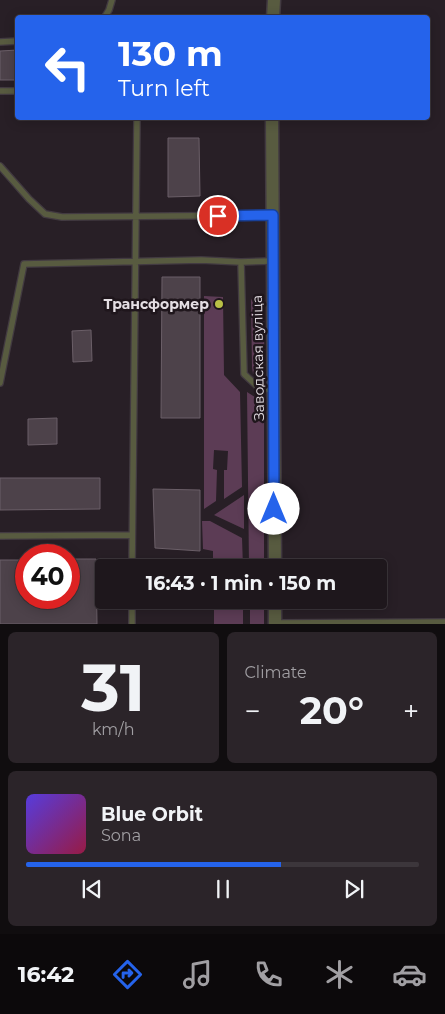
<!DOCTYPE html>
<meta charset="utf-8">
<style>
:root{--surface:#1e171c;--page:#2b2429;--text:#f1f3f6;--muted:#a19fa3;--line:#3c363b;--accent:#2563eb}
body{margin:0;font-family:Montserrat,sans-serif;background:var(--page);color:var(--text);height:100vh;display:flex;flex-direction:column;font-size:19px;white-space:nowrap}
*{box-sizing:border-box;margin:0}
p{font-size:16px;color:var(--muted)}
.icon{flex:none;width:28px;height:28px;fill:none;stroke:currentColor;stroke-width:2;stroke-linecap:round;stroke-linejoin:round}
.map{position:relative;height:624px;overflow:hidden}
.sheet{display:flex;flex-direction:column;gap:8px;padding:8px;background:#100d0f;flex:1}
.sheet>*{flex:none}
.banner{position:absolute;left:15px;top:15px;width:415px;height:105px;border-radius:5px;box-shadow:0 2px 12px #0003,0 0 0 1px var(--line);background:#2563eb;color:#fff;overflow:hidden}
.speed{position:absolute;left:15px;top:544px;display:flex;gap:10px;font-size:25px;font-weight:700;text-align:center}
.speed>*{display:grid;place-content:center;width:65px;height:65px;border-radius:50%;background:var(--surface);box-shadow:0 2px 12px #0003,0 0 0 1px var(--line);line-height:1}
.speed .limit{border:8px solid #d22;background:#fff;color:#111}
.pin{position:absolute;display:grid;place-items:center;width:42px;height:42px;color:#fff;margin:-21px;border:2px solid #fff;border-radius:50%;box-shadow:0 1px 5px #0007}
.me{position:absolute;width:55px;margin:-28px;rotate:0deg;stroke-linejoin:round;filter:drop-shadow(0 0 4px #0008)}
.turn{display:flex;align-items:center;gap:18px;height:105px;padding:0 20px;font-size:22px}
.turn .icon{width:65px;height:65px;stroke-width:2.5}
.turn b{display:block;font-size:35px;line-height:42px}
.big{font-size:38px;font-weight:700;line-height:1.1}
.sheet .tile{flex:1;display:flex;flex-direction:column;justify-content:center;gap:8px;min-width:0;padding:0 18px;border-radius:8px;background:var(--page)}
.sheet .dial{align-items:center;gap:0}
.dial b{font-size:65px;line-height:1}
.song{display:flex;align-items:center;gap:15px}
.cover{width:60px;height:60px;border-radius:8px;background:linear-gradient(135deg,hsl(250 70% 55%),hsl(340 70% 35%))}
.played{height:5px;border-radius:2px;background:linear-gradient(90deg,var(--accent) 65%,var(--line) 65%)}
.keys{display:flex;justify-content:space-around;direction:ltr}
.heat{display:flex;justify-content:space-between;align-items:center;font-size:28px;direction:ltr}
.sheet .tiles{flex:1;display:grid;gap:8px;grid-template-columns:1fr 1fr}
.tile:last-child{grid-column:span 2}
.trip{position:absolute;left:95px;top:559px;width:292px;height:50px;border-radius:5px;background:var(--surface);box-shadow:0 2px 12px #0003,0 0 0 1px var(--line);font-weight:700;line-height:50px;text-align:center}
.menu{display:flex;height:80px;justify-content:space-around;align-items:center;background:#0c090b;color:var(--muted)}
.menu .icon{width:35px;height:35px}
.menu .selected{color:var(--accent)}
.menu b{font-size:22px;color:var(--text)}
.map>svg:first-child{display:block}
.green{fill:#5c3c55}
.building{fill:#4d424a;stroke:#6b5f68}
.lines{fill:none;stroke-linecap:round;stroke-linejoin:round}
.service-casing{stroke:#423a41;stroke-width:8}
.tertiary-casing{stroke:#423a41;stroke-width:15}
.service{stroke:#585b40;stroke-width:5.5}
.tertiary{stroke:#585b40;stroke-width:12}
.route-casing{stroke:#184099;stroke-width:12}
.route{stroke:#2563eb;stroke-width:9}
.poi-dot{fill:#b9c046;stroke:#1f161c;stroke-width:2}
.labels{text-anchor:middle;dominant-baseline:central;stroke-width:5;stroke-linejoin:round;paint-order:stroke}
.poi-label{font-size:14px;font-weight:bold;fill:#e5dfe4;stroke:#1f161c;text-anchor:end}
.street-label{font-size:14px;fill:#e5dfe4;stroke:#1f161c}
</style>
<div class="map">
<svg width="445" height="624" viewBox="0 0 445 624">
<rect width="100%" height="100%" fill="#281f26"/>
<path class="green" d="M 260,294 L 263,303 L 265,375 L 253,374 L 252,367 L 251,301 L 253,296 Z
M 204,296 L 223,297 L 224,375 L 240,392 L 242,487 L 224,499 L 224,470 L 227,470 L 228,451 L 214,450 L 213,469 L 217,470 L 216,501 L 204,509 Z
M 247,392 L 264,403 L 264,567 L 249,567 Z
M 244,495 L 244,529 L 214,515 Z
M 202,521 L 210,521 L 242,538 L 243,567 L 213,567 L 213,551 L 203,549 Z
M 214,600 L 243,600 L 243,624 L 214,624 Z
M 250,600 L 264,600 L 264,624 L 250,624 Z"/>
<path class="building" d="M 18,50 L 18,80 L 0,80 L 0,51 Z
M 168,138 L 199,138 L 200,196 L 168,197 Z
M 162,277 L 200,277 L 200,418 L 161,418 Z
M 91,330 L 92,361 L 73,362 L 72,331 Z
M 57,418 L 57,444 L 28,445 L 28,419 Z
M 0,478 L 100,478 L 100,509 L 0,510 Z
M 153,489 L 200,490 L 200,551 L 155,548 Z
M 69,559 L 96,559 L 97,624 L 0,624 L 0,560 L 26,560 L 26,598 L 69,598 Z"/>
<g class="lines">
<defs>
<path id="service" d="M 104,18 L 109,10 L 112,0
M 0,42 L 18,41
M 0,91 L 18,91
M 0,166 L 29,199 L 45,214 L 62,217 L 273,215
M 241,262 L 244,374 L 257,386 L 273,391
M 0,383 L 24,264 L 201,260 L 241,262 L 272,261
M 0,536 L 132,535
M 132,568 L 137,118
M 132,600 L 132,624
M 275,623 L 445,622"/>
<path id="tertiary" d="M 273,18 L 274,0
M 272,118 L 275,568
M 275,600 L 275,624"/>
</defs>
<use href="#service" class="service-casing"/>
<use href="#tertiary" class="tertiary-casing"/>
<use href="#service" class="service"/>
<use href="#tertiary" class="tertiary"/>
</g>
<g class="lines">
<defs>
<path id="route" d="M 218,216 L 273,215 L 274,509"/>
</defs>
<use href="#route" class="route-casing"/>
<use href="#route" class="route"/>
</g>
<circle class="poi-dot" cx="219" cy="304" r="5"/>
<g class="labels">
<g class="poi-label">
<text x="209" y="304">Трансформер</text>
</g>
<g class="street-label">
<text transform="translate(258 358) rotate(-91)">Заводская вуліца</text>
</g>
</g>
</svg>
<div class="speed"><div class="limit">40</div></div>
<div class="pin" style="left:218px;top:216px;background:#d93025"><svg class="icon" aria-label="arrive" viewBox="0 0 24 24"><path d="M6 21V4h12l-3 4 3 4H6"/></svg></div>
<svg class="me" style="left:274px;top:509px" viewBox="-20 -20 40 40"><circle r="19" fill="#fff"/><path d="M0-13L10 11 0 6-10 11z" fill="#2563eb"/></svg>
<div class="trip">16:43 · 1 min · 150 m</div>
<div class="banner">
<div class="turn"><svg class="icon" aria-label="left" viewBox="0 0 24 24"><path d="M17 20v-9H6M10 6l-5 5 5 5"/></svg><div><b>130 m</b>Turn left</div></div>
</div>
</div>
<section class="sheet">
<div class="tiles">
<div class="tile dial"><b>31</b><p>km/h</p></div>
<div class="tile"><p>Climate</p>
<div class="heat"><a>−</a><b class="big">20°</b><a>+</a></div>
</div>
<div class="tile">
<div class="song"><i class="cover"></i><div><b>Blue Orbit</b><p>Sona</p></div></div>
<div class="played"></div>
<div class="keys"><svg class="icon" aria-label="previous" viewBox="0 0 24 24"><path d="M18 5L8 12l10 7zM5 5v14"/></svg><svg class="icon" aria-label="pause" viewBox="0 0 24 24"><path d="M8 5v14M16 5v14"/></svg><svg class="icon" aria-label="next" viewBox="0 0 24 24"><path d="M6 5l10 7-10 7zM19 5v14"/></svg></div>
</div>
</div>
</section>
<nav class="menu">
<b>16:42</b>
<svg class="icon selected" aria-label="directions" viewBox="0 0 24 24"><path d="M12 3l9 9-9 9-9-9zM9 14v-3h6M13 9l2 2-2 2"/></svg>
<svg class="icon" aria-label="music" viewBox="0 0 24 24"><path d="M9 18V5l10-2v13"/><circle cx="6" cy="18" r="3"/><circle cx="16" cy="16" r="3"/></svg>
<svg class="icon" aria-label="phone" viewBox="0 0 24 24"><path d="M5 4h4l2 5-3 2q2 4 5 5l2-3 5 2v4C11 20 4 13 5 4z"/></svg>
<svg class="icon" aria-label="climate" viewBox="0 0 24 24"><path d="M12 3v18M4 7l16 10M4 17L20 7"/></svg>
<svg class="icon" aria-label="car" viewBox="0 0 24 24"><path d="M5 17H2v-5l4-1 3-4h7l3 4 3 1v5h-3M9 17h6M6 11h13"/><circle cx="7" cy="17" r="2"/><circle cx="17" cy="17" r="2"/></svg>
</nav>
